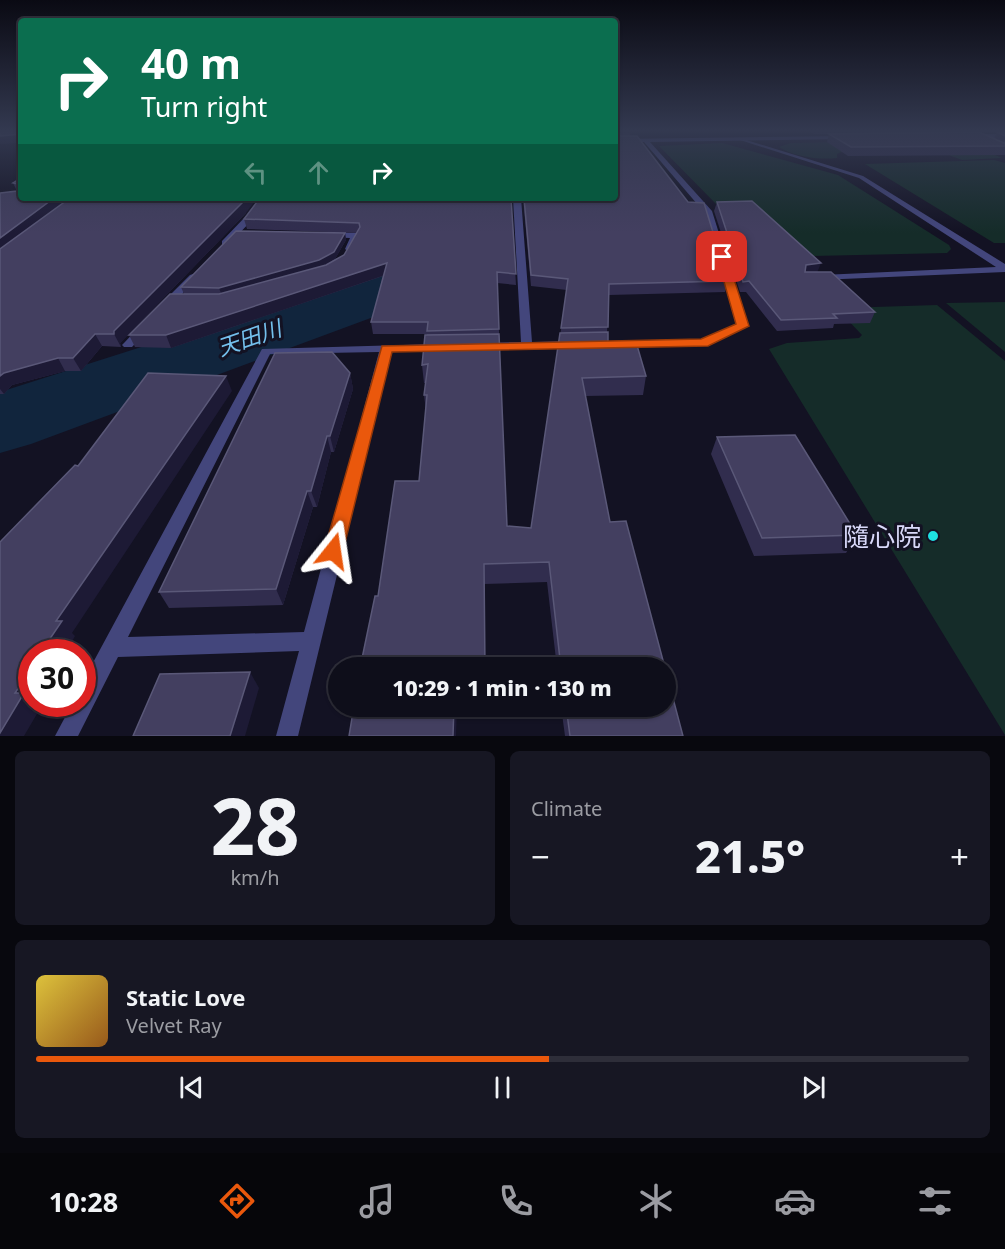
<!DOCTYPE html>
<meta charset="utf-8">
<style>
:root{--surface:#0e0e1a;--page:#171723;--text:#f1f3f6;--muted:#9b9ca2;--line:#2e2e39;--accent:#ea580c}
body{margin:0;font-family:"Noto Sans","Noto Sans JP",sans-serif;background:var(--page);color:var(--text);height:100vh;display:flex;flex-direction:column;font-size:22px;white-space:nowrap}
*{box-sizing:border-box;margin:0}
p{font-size:20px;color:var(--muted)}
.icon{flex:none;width:33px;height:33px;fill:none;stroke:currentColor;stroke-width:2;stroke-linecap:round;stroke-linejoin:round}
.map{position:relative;height:736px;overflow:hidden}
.details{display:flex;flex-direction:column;gap:15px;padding:15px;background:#08080e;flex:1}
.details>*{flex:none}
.top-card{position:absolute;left:18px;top:18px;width:600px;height:183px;border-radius:6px;box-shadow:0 2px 4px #0004,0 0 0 2px var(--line);background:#0b6e4f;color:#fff;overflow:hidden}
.speed{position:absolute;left:18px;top:639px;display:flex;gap:12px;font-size:30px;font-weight:700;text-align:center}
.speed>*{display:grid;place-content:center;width:78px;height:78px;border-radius:50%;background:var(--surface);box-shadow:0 2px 4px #0004,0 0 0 2px var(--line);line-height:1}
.speed .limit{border:9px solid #d22;background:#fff;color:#111}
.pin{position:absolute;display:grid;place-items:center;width:51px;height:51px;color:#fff;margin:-26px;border-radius:12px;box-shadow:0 3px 9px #0006}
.me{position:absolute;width:66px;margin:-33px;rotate:15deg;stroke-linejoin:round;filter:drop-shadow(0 0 4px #0008)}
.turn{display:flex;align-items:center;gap:21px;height:126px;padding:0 24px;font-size:27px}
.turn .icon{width:78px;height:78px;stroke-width:2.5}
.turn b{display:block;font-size:42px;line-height:51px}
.lanes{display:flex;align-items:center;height:57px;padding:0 24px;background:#0003;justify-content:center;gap:30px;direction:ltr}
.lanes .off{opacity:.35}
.big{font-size:45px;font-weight:800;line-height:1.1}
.details .card{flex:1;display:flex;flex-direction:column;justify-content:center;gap:9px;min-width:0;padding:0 21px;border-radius:9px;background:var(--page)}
.details .dial{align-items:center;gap:0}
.dial b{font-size:78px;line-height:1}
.song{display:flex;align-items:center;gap:18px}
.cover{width:72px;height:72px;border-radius:9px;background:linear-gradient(135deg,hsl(50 70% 55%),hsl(30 70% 35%))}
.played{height:6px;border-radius:3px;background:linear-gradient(90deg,var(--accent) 55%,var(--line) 55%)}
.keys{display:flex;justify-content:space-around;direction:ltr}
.heat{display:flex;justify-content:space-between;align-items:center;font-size:33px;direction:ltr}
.details .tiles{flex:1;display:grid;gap:15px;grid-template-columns:1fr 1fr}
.card:last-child{grid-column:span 2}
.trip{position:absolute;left:328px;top:657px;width:348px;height:60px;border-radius:30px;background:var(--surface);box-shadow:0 2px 4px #0004,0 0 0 2px var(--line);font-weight:800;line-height:60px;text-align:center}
.dock{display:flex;height:96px;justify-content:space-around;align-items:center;background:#06060a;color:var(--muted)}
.dock .icon{width:42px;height:42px}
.dock .selected{color:var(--accent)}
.dock b{font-size:27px;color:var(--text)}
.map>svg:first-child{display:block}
.green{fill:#152c29}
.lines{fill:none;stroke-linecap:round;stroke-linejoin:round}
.river{fill:#11253d;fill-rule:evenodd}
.lane{fill:#43467c;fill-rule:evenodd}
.street{fill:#43467c;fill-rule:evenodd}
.wall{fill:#312d4e;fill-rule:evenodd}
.shaded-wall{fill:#1d1a35}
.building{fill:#433f60;stroke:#5a5878;stroke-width:1.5}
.route{fill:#ea580c;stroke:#983908;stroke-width:1.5}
.poi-dot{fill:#1edfe1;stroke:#131223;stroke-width:2}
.labels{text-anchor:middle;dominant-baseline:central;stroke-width:6;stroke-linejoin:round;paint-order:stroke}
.water-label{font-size:22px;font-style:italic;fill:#74c0ed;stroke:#131223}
.near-poi-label{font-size:26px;fill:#d9d9fa;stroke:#131223;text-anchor:end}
</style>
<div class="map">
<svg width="1005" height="736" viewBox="0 0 1005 736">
<rect width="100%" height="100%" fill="#131223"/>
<path class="green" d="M 934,140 L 993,154 L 1002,158 L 962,160 L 938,151 L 841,152 L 837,154 L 837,158 C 819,160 795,157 779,147 L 791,143 Z
M 722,143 L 838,175 L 949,245 L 951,249 L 947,253 L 813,256 L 717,205 L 659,146 Z
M 994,160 L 1005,163 L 1005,243 L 994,243 L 865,164 Z
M 1005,302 L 1005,352 L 946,303 Z
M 937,305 L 1005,361 L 1005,735 L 769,349 L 787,343 L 859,338 L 862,335 L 841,313 L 843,308 Z"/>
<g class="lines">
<path class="river" d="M 435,198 L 485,198 L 428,284 L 395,309 L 31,444 L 0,453 L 0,392 L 349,281 L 384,258 Z"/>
<path class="lane" d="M 740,138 L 863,176 L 1005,264 L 1005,272 L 819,280 L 817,278 L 822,275 L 996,267 L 859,178 L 740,140 Z"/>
<path class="street" d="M 1005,134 L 1005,138 L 973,138 L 970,136 L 973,134 Z
M 845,136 L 847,139 L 650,142 L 712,211 L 748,326 L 703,346 L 616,346 L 614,344 L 620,341 L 701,340 L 737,325 L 704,212 L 644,142 L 615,143 L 615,139 Z
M 259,198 L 267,198 L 254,218 L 228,245 L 222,245 L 222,241 L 248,214 Z
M 513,198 L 521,198 L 532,342 L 573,341 L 579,344 L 577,346 L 485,349 L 479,346 L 485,343 L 521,342 Z
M 331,232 L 356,233 L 360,236 L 352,251 L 349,252 L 345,249 L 350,238 L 328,237 L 328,233 Z
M 193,274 L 196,275 L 196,279 L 169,308 L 161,308 L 160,306 L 161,304 L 190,275 Z
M 143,326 L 147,327 L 148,329 L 147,331 L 132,347 L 124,347 L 122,345 L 124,343 L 139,327 Z
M 438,344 L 444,347 L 442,349 L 391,352 L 298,736 L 276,736 L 299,651 L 118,657 L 78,736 L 55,736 L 72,704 L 82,704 L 82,683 L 262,349 ZM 379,352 L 304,632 L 128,637 L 270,354 Z"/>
</g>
<path class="wall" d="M 615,130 L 631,130 L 630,136 L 728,281 L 725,292 L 609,295 L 607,332 L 608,343 L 646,376 L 643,395 L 585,396 L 610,522 L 665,668 L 557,668 L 547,582 L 484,584 L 485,668 L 360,668 L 378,596 L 419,481 L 426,411 L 424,395 L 426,383 L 424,383 L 422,365 L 427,334 L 373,334 L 371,322 L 383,276 L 171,348 L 135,347 L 129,335 L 184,294 L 181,287 L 345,233 L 346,240 L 335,259 L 344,255 L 357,233 L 247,229 L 244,219 L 511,198 L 516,285 L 497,283 L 507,526 L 531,528 L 567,290 L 531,286 L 523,198 L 615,198 Z
M 808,130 L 1005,130 L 1005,155 L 848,156 L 827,142 L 829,134 L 814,134 ZM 997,132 L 994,139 L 858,134 L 1003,132 Z
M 21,178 L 21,198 L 246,213 L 120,343 L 121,347 L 102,346 L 81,371 L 65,371 L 12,385 L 4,394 L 0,394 L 0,193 L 17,191 L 13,183 Z
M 717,202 L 875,312 L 870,323 L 834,324 L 833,328 L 777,331 L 746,292 L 740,292 L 714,211 Z
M 350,373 L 353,389 L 334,452 L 331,452 L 317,507 L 313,507 L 283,605 L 169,608 L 159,592 Z
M 717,437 L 857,535 L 846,553 L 754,556 L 711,454 Z
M 561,706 L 666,706 L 683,736 L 565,736 Z"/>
<path class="shaded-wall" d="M 21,134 L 21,143 L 0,144 L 0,136 Z
M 54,198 L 71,198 L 0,253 L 0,238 Z
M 247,198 L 257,198 L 246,213 L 120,343 L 121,347 L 114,334 L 114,331 Z
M 345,233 L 346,240 L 335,259 L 321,268 L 222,296 L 219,288 Z
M 387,263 L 388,274 L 171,348 L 166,335 Z
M 821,263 L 817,273 L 802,275 L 806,265 Z
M 95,334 L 102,346 L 81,371 L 73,358 Z
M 58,358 L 65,371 L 12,385 L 4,394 L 0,389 L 0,376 L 4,373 Z
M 350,373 L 353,389 L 334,452 L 330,436 Z
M 226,376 L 232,391 L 72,633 L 75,636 L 66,652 L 41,652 L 56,621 Z
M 327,436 L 331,452 L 317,507 L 311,491 Z
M 307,491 L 313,507 L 283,605 L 276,589 Z
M 32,668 L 32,704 L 36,704 L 41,707 L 24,736 L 0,736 L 0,733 L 15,693 Z
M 250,672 L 259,688 L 245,736 L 230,736 Z
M 454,706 L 457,706 L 456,736 L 453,736 Z"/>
<path class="building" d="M 0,130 L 21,130 L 21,134 L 0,136 Z
M 979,132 L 1004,143 L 1005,142 L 1005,146 L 851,147 L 829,134 Z
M 997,132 L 1005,132 L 1005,136 Z
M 615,136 L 637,136 L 688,202 L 704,203 L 728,281 L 609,284 L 608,327 L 561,328 L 568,279 L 531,275 L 524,198 L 615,198 Z
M 21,178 L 21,198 L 54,198 L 0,238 L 0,193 L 17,191 L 18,184 L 13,183 Z
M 70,198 L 247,198 L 114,331 L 114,334 L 95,334 L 73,358 L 58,358 L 4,373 L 0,376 L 0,249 Z
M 260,198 L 511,198 L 516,274 L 497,272 L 499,329 L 427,331 L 428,322 L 371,322 L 387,263 L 166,335 L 129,335 L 170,294 L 219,294 L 326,265 L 344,255 L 360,227 L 359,223 L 244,219 Z
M 752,201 L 821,263 L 806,265 L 805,272 L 831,272 L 875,312 L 833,314 L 837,318 L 781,320 L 749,281 L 743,282 L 717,202 Z
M 236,231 L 345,233 L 334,252 L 319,260 L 219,288 L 181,287 Z
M 608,332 L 608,343 L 636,342 L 646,376 L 582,378 L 610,522 L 626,521 L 665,668 L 561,668 L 549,562 L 484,564 L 485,668 L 360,668 L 375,596 L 378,596 L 395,481 L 419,481 L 427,395 L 424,395 L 428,364 L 422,365 L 425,335 L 499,334 L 507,526 L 531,528 L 560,333 Z
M 332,352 L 350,373 L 330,436 L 327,436 L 311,491 L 307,491 L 276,589 L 159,592 L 275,353 Z
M 148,373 L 226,376 L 56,621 L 62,621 L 41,652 L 32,652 L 32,668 L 15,693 L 24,693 L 0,733 L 0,542 L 75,465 L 78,466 Z
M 795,435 L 857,535 L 762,538 L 717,437 Z
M 250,672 L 230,736 L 133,736 L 160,674 Z
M 666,672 L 683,736 L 570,736 L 566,706 L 666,706 Z
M 354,706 L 454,706 L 453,736 L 349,736 Z"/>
<linearGradient id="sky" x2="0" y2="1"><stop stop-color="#0a0a13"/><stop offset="0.56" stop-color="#333950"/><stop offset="1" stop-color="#333950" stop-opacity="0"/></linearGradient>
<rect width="1005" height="233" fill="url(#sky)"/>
<path class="route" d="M 722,254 L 727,257 L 749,326 L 708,346 L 392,352 L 343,551 L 340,557 L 333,560 L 327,557 L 324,551 L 382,346 L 701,339 L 736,324 L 717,257 Z"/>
<circle class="poi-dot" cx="933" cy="536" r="6"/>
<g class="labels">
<g class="water-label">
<text transform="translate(249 337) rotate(-19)">天田川</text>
</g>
<g class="near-poi-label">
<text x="921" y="536">隨心院</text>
</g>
</g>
</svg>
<div class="speed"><div class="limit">30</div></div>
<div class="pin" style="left:722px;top:257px;background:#d93025"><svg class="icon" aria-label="arrive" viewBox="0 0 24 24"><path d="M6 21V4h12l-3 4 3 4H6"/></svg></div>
<svg class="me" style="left:333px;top:551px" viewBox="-20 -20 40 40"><path d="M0-17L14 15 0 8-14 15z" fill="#ea580c" stroke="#fff" stroke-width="4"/></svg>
<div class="trip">10:29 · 1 min · 130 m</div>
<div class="top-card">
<div class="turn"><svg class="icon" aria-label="right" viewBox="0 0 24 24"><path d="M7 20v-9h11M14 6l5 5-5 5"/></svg><div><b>40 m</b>Turn right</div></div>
<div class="lanes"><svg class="icon off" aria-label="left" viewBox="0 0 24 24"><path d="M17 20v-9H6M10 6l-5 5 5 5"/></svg><svg class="icon off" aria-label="ahead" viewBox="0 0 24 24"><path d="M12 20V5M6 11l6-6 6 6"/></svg><svg class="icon" aria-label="right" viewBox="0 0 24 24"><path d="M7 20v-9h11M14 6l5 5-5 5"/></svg></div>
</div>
</div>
<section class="details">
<div class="tiles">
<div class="card dial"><b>28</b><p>km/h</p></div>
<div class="card"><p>Climate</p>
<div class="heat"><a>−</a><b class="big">21.5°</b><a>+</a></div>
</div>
<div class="card">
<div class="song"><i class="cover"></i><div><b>Static Love</b><p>Velvet Ray</p></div></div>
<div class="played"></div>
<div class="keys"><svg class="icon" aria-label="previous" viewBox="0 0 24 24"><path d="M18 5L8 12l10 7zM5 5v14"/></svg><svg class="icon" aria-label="pause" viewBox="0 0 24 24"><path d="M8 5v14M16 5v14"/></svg><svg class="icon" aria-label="next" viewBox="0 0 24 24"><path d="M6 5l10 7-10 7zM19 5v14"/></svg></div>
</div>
</div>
</section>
<nav class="dock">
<b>10:28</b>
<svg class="icon selected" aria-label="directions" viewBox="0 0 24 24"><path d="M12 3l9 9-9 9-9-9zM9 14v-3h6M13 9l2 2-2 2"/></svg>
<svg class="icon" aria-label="music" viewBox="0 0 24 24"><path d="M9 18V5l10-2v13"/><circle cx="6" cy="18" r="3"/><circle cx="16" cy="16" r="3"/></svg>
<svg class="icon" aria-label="phone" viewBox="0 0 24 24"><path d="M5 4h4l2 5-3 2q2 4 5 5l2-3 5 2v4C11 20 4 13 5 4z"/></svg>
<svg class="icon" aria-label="climate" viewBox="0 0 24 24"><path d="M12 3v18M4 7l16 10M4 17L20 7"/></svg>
<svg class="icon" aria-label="car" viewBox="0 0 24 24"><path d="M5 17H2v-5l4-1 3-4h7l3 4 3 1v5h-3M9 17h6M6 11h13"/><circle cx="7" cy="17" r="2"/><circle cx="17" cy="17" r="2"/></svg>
<svg class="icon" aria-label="filters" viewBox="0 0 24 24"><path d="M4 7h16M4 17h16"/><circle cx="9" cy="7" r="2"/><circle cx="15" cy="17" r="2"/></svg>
</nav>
